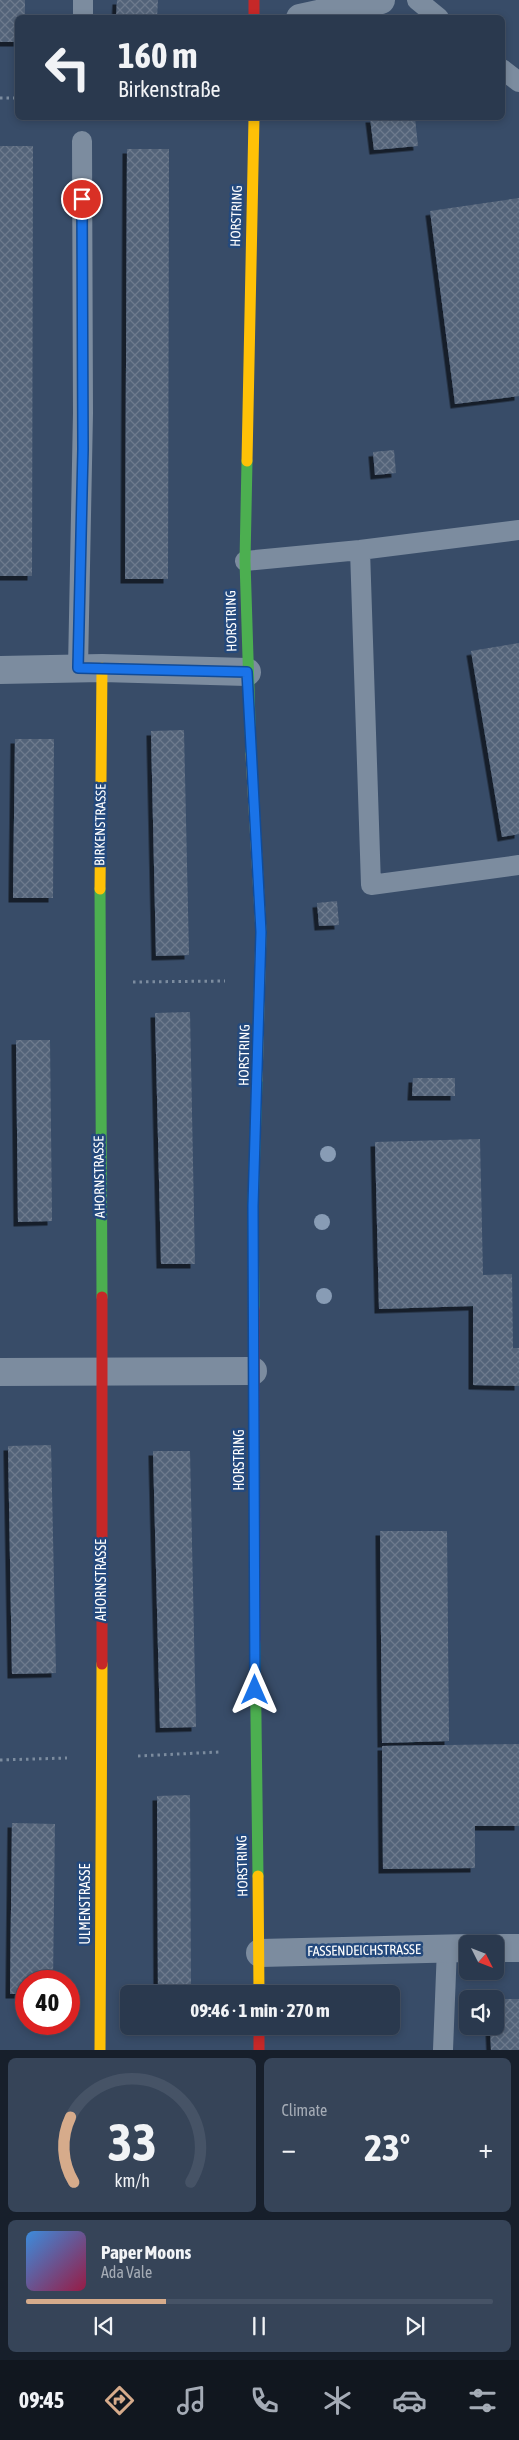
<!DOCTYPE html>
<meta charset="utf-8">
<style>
:root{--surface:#2a394e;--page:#364458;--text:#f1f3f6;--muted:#a5acb6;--line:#465366;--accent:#d6ab8b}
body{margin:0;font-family:"Asap Condensed",sans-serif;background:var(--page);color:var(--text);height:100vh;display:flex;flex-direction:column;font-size:19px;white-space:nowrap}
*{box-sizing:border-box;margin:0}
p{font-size:16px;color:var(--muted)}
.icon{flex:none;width:28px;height:28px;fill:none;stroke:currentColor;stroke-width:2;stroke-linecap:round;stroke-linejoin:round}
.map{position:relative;height:2050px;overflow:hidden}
.details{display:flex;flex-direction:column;gap:8px;padding:8px;background:#171f2b;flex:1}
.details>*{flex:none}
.top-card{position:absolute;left:15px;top:15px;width:490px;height:105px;border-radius:8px;box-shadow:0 2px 8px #0003,0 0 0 1px var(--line);background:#2a394e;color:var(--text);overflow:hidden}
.needle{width:32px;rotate:132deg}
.fabs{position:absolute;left:459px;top:1935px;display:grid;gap:10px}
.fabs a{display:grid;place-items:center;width:45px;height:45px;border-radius:8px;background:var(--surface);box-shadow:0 2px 8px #0003,0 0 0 1px var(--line);font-size:25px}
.speed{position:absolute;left:15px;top:1970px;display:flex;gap:10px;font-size:25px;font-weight:700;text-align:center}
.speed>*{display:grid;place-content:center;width:65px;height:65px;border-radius:50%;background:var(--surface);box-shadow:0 2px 8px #0003,0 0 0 1px var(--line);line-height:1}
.speed .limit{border:8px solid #d22;background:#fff;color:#111}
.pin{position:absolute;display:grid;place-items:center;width:42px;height:42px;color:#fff;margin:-21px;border:2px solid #fff;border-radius:50%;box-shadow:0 1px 5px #0007}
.me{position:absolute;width:55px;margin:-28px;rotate:0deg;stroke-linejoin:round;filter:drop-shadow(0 0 4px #0008)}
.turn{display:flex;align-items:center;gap:18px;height:105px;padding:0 20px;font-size:22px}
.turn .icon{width:65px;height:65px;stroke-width:2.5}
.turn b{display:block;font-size:35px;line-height:42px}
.big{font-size:38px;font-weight:700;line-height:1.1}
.details .card{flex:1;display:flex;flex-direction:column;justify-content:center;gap:8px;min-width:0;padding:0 18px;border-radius:8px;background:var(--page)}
.details .dial{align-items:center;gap:0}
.dial svg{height:130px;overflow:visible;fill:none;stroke:var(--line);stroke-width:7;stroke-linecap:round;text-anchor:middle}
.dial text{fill:var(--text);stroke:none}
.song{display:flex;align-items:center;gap:15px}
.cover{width:60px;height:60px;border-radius:8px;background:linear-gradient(135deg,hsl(210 70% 55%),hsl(340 70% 35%))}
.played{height:5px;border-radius:2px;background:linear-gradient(90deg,var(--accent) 30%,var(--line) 30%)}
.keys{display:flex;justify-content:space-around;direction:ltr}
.heat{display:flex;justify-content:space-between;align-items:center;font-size:28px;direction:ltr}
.details .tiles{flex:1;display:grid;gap:8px;grid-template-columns:1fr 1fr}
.card:last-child{grid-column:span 2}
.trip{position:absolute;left:120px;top:1985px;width:280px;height:50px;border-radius:8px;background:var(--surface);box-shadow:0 2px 8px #0003,0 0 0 1px var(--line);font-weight:700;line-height:50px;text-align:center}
.tab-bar{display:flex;height:80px;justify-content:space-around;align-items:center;background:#11171f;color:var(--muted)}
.tab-bar .icon{width:35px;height:35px}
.tab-bar .current{color:var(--accent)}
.tab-bar b{font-size:22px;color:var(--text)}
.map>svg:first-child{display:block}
.building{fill:url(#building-cross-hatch);filter:url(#shadow)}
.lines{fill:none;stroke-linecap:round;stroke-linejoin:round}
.path{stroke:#7c8c9f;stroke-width:3;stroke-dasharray:2.5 4;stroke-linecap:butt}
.lane{stroke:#7c8c9f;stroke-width:20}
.street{stroke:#7c8c9f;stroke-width:28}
.fast{stroke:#4caf50;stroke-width:11}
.slow{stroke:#ffc107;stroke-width:11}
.jam{stroke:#c62828;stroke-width:11}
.tree{fill:#889cb5}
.route-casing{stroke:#114b97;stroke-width:12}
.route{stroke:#1a73e8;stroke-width:9}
.labels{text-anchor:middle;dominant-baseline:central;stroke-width:5;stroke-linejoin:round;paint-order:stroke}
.street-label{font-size:14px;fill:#fff;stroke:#24497c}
</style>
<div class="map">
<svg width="519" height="2050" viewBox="0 0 519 2050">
<defs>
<pattern id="building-cross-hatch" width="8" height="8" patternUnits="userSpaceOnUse" patternTransform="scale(1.25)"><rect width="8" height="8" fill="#536379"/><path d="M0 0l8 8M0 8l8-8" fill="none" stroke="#6d7a8d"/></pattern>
<filter id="shadow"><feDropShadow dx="-4.5" dy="4.5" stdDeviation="0" flood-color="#0009"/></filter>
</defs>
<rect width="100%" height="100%" fill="#384c68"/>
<path class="building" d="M 0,0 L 25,0 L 25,18 L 18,18 L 18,42 L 0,42 Z
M 117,0 L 158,0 L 157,18 L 116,18 Z
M 370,118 L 415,118 L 418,146 L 374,150 Z
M 0,146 L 33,146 L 32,576 L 0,576 Z
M 127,149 L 169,149 L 168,579 L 125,579 Z
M 519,198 L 519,396 L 455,404 L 430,211 Z
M 394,450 L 396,473 L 375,475 L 373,452 Z
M 519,643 L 519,834 L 502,837 L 471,651 Z
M 184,730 L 189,955 L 156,956 L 151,731 Z
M 15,739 L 54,739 L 53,898 L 13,898 Z
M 337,901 L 339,925 L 319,926 L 317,903 Z
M 190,1012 L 195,1264 L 161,1264 L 155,1013 Z
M 16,1040 L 50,1040 L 52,1221 L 18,1222 Z
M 413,1078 L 455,1078 L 455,1096 L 412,1096 Z
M 480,1139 L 483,1275 L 512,1274 L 513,1348 L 519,1348 L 519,1386 L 473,1385 L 473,1306 L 379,1309 L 375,1142 Z
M 51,1445 L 56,1673 L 12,1674 L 8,1446 Z
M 153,1451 L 190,1451 L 196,1727 L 160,1728 Z
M 380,1531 L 447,1531 L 449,1741 L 382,1743 Z
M 519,1744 L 519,1826 L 475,1826 L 475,1868 L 383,1869 L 382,1746 Z
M 190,1795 L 191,1994 L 158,1994 L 157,1796 Z
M 12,1823 L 55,1824 L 53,1981 L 26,1981 L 26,1994 L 10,1994 Z
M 495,1999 L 519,1999 L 519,2050 L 491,2050 L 490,2026 L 495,2026 Z"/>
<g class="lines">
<path class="path" d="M 0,98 L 18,98
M 133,982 L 225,981
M 138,1756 L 219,1752
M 0,1760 L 67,1758"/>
<path class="lane" d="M 83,0 L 83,18
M 417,0 L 439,18
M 502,69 L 519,82
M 360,550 L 371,885 L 519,865
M 245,561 L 360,550 L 519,530
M 78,668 L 83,413 L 82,141
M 443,2050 L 447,1948"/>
<path class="street" d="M 300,18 L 381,0
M 0,670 L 102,668 L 247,672
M 0,1372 L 253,1371
M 495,1948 L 519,1948
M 260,1953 L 468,1948"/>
<path class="fast" d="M 247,461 L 245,561 L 251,754
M 100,889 L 102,1297
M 254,1308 L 253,1207 L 257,1080
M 255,1642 L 258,1876"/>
<path class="slow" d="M 247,461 L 254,118
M 251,754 L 261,932 L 257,1080
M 100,889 L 102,668
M 258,1876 L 259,1994
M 100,2050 L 102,1664"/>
<path class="jam" d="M 254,0 L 254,18
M 254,1308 L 255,1642
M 102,1664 L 102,1297
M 259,2026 L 259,2050"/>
</g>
<g class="tree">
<circle cx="328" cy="1154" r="8"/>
<circle cx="322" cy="1222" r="8"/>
<circle cx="324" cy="1296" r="8"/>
</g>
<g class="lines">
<defs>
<path id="route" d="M 82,199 L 83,449 L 78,668 L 247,672 L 261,932 L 253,1206 L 255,1690"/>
</defs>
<use href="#route" class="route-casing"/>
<use href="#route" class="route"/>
</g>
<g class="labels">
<g class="street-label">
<text transform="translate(236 216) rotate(-88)">HORSTRING</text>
<text transform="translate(231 621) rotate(-91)">HORSTRING</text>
<text transform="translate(100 825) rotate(-89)">BIRKENSTRASSE</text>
<text transform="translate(244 1055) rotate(-89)">HORSTRING</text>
<text transform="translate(99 1177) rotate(-91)">AHORNSTRASSE</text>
<text transform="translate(239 1460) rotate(-90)">HORSTRING</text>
<text transform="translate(101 1580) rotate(-90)">AHORNSTRASSE</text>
<text transform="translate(242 1866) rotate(-91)">HORSTRING</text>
<text transform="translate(85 1904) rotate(-90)">ULMENSTRASSE</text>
<text transform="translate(364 1950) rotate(-1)">FASSENDEICHSTRASSE</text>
</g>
</g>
</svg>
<div class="fabs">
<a><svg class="needle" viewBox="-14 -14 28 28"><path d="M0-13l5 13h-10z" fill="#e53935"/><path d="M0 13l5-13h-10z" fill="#a5acb6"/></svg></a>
<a><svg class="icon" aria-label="sound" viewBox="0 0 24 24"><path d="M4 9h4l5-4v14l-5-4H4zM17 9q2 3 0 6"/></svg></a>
</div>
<div class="speed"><div class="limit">40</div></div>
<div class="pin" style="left:82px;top:199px;background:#d93025"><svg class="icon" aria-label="arrive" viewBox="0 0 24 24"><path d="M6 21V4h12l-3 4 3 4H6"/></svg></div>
<svg class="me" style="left:255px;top:1690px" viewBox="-20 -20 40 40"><path d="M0-17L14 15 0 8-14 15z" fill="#1a73e8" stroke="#fff" stroke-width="4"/></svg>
<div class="trip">09:46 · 1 min · 270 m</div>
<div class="top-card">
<div class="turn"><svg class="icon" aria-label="left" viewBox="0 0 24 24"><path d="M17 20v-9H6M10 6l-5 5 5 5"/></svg><div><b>160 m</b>Birkenstraße</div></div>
</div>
</div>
<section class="details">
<div class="tiles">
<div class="card dial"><svg viewBox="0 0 100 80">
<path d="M14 69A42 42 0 1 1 86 69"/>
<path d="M14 69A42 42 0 0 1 12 29" stroke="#d6ab8b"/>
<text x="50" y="56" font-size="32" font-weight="700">33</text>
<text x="50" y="72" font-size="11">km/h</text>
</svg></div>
<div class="card"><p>Climate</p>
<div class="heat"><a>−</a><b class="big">23°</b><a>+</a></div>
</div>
<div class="card">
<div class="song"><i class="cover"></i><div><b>Paper Moons</b><p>Ada Vale</p></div></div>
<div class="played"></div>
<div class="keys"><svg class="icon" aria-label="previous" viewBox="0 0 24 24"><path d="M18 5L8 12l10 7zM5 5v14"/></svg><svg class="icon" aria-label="pause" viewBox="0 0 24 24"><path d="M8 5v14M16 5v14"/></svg><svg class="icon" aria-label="next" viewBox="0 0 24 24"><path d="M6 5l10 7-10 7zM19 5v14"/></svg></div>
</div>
</div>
</section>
<nav class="tab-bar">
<b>09:45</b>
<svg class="icon current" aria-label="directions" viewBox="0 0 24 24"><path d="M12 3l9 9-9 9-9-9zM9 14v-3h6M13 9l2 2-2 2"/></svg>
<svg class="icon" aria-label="music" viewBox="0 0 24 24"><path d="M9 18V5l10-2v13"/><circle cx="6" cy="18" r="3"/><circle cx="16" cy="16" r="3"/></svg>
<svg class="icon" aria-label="phone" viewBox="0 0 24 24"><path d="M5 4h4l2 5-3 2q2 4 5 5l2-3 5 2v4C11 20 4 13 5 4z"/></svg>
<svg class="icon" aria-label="climate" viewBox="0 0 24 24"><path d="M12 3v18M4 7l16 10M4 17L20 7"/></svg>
<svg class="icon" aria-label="car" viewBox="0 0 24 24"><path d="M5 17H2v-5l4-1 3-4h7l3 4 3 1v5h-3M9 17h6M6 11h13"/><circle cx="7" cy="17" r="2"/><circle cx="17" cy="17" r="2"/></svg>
<svg class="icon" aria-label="filters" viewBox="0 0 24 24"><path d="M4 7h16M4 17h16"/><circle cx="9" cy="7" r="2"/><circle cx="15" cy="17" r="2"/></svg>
</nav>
